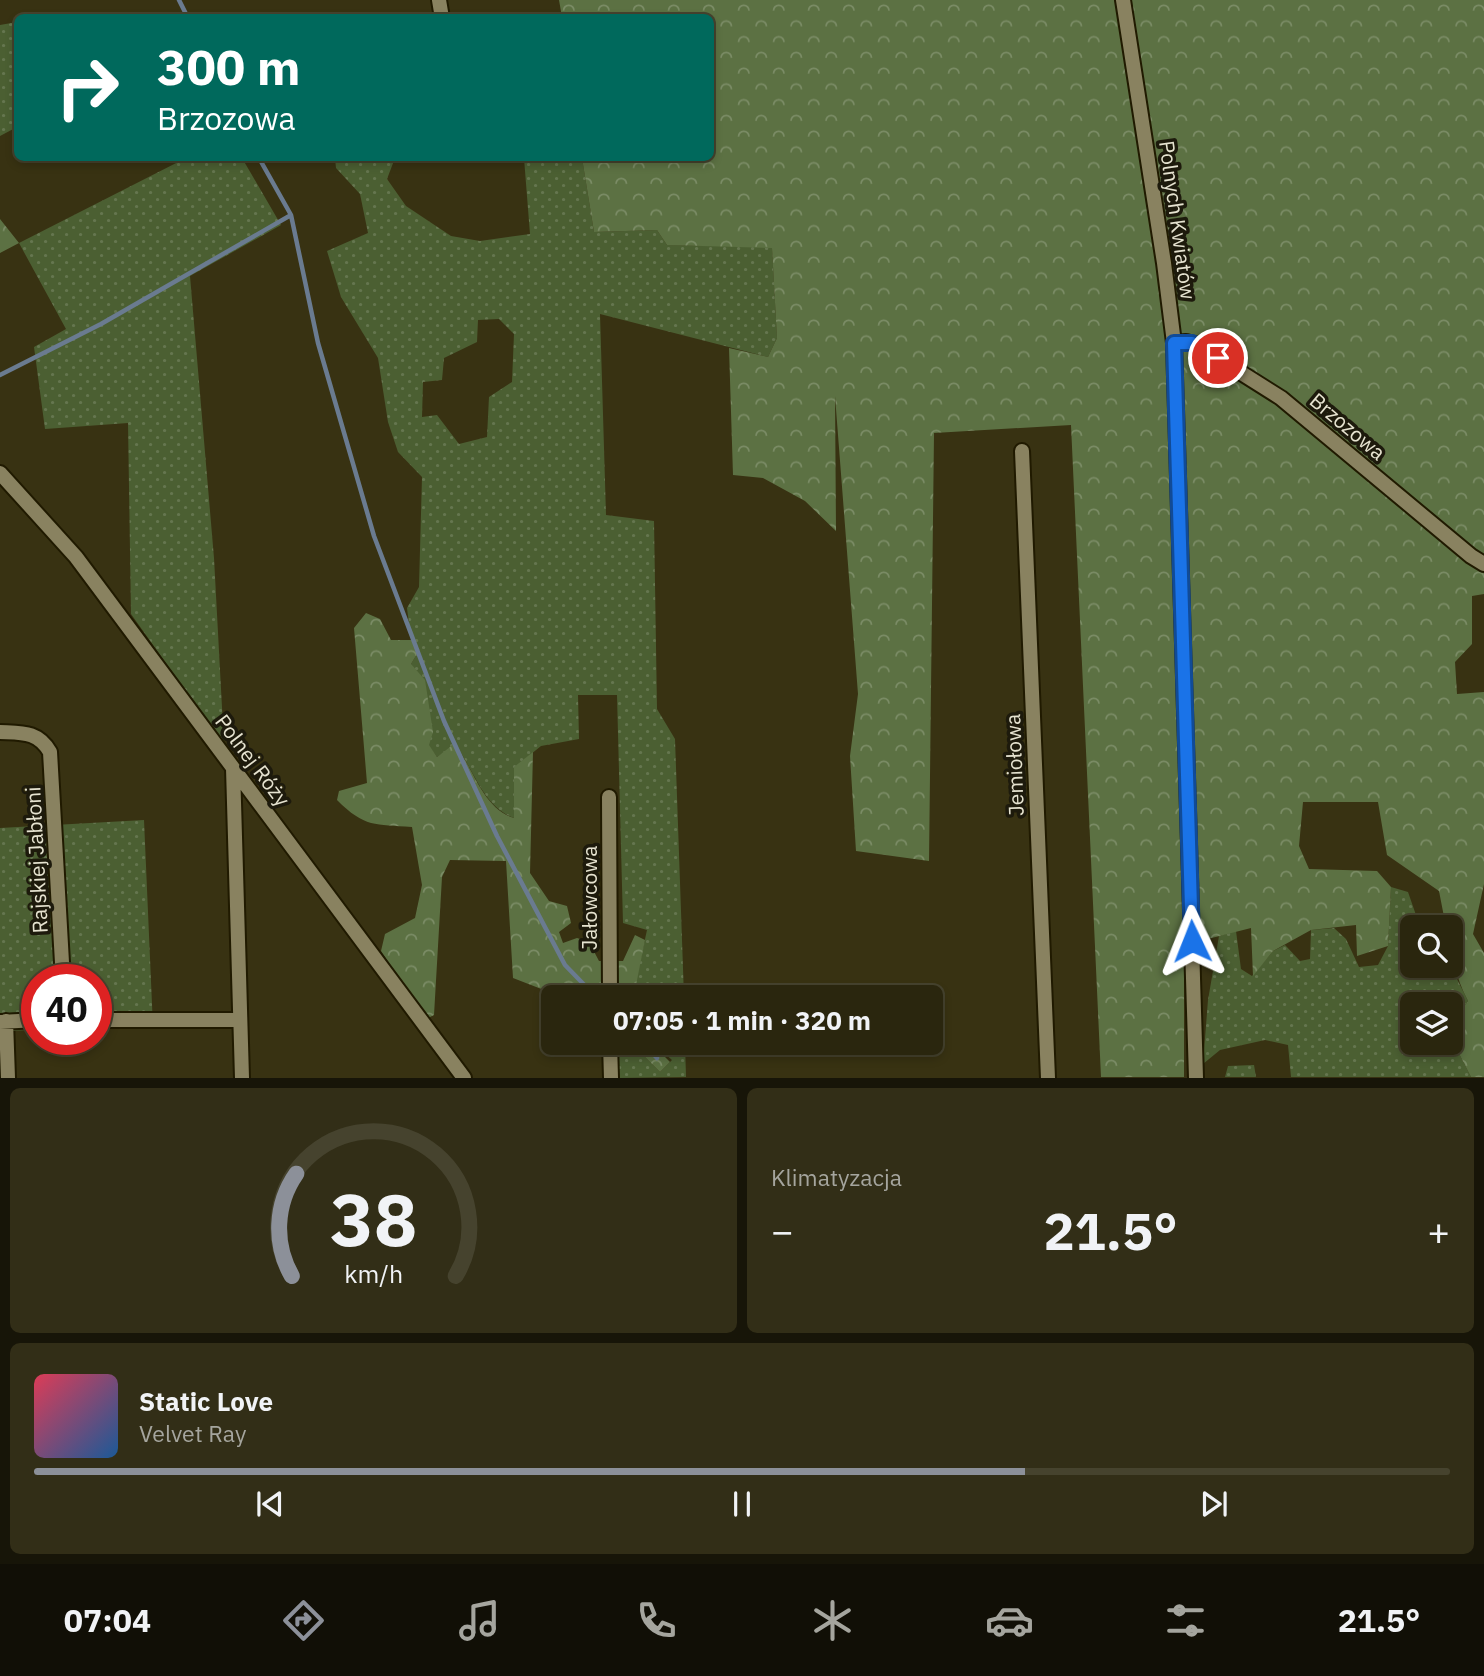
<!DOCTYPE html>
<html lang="pl">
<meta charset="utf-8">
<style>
:root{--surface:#2a260e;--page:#322e17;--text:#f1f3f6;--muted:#a5a59e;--line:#46432e;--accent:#8c9099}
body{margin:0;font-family:"IBM Plex Sans",sans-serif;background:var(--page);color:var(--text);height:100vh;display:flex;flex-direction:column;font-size:26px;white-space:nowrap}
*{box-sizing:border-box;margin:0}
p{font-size:23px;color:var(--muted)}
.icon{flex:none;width:38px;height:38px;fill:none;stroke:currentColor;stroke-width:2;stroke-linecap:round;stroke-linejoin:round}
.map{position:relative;height:1078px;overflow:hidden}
.details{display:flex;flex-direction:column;gap:10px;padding:10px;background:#171508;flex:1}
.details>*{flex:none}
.guide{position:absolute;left:14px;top:14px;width:700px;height:147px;border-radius:10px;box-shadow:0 4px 10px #0003,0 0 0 2px var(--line);background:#00695c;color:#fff;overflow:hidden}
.buttons{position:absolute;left:1400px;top:915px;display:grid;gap:14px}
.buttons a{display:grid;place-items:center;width:63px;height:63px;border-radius:10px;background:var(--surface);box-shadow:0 4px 10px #0003,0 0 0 2px var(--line);font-size:35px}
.speed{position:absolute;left:21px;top:964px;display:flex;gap:14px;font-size:35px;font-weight:700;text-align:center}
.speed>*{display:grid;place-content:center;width:91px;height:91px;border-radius:50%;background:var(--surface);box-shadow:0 4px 10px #0003,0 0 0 2px var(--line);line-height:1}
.speed .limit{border:10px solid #d22;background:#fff;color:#111}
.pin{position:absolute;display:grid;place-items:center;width:60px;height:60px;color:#fff;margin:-30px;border:4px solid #fff;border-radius:50%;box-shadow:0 2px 7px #0007}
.me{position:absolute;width:77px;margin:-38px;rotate:358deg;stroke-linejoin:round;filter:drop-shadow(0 0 5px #0008)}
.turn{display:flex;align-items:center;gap:24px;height:147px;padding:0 28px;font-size:32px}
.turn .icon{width:91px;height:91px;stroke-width:2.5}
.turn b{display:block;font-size:49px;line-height:60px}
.big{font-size:52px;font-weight:700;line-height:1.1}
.details .widget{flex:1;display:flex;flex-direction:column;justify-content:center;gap:10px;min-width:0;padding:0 24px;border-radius:10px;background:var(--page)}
.details .dial{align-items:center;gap:0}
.dial svg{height:182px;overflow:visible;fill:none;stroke:var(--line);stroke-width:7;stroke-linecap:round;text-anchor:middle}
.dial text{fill:var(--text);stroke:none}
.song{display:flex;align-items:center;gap:21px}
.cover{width:84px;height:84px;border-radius:10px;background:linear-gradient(135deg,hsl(350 70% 55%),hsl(210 70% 35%))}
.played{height:7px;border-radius:4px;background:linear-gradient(90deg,var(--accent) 70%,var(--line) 70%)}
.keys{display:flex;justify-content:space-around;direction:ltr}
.heat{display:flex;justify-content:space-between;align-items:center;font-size:38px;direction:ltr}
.details .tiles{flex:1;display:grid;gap:10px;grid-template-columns:1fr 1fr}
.widget:last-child{grid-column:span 2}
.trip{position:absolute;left:541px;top:985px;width:402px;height:70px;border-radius:10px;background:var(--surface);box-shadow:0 4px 10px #0003,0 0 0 2px var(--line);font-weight:700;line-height:70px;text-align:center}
.tab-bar{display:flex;height:112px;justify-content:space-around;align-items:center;background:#110f06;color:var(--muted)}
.tab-bar .icon{width:49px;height:49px}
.tab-bar .on{color:var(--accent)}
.tab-bar b{font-size:32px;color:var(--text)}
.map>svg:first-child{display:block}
.grass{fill:url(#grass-dots);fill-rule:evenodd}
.forest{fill:url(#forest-crowns)}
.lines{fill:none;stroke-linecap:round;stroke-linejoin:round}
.stream{stroke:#6a7b90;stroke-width:4.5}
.minor-casing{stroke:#201a00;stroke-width:18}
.minor{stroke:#898260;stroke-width:14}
.route-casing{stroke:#114b97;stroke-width:18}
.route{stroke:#1a73e8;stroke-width:12}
.labels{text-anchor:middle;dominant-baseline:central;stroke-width:7;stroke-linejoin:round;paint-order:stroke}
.street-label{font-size:21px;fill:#e6e3d0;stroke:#1d1a0c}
</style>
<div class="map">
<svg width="1484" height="1078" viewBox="0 0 1484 1078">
<defs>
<pattern id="grass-dots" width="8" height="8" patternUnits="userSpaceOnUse" patternTransform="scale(1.75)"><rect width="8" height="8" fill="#4b5f32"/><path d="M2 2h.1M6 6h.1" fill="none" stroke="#65764f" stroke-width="1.8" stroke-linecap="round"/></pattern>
<pattern id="forest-crowns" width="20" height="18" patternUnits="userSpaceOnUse" patternTransform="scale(1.75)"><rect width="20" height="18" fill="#5c7143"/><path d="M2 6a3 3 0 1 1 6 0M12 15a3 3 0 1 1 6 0" fill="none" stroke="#7b8c66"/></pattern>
</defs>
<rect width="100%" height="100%" fill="#383212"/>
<path class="grass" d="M 17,22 L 17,127 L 0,136 L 0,25 Z
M 186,158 L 242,158 L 281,225 L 190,276 L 214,558 L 224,745 L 131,614 L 128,423 L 45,429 L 34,347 L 66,329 L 19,243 Z
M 335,158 L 395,158 L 387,179 L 406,206 L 451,236 L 480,241 L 530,234 L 524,158 L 582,158 L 594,232 L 657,230 L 667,245 L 772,247 L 777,338 L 768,357 L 600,314 L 606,515 L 654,521 L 657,709 L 675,739 L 684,997 L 649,997 L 635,985 L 647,930 L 623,923 L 617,695 L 578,695 L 579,739 L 541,746 L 515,767 L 514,818 C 482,806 475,770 455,745 L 437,757 L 428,745 L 411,664 L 420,649 L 411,640 L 407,608 L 419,587 L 422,477 L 398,452 L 388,422 L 378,358 L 341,297 L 327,251 L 368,233 L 360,194 L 336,168 ZM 499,319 L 514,334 L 512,382 L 489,397 L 487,437 L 459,444 L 437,415 L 422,417 L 423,382 L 442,380 L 444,358 L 477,342 L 478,320 Z
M 144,820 L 153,1027 L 96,1029 L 96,980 L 37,980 L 37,1030 L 0,1031 L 0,828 Z
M 1391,887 L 1408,892 L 1417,918 L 1431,927 L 1412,928 L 1412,966 L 1451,966 L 1451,949 L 1457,979 L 1468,1001 L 1451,1025 L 1451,1004 L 1412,1004 L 1412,1043 L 1451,1043 L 1451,1038 L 1471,1077 L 1291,1077 L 1288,1045 L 1265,1040 L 1220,1050 L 1203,1064 L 1208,1000 L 1219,936 L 1236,931 L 1241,969 L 1252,976 L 1273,951 L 1285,945 L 1300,961 L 1310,959 L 1311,930 L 1334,928 L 1346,939 L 1359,967 L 1378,965 L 1388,946 Z
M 618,1043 L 633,1045 L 660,1072 L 672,1060 L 653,1043 L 685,1043 L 686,1077 L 617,1078 Z
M 1254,1065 L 1256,1077 L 1225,1077 L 1228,1066 Z"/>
<path class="forest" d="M 559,0 L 1484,0 L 1484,594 L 1472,596 L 1472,644 L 1455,662 L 1457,694 L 1484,692 L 1484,884 L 1473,934 L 1484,953 L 1484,1077 L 1471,1077 L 1451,1038 L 1451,1025 L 1468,1001 C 1455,976 1451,955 1451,928 L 1446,927 L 1439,891 L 1387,855 L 1378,802 L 1303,802 L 1299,846 L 1309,869 L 1377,871 L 1391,887 L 1388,946 L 1357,956 L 1356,925 L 1311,930 L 1273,951 L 1253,976 L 1251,928 L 1184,945 L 1184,1077 L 1101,1077 L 1071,425 L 934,433 L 929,861 L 856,851 L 850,756 L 858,694 L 835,396 L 836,531 L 805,501 L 763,478 L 733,475 L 729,348 L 768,357 L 777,338 L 772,248 L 667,245 L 657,230 L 594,232 L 582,158 L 710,158 L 710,18 L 562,17 Z
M 0,219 L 19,243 L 0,253 Z
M 366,613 L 380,619 L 391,640 L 411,640 L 420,649 L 411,664 L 425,680 L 433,732 L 429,745 L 437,757 L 454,744 C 474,768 482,808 514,818 L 514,767 L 533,752 L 530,873 L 549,901 L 567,906 L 571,923 L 559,932 L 563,943 L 577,938 L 589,942 L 599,961 L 623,961 L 635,935 L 645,940 L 636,985 L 649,997 L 562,997 L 513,978 L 506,861 L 450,860 L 442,877 L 434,1015 L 426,1019 L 381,951 L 385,934 L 415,918 L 422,885 L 412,827 C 375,824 365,828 337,800 L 339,791 L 367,783 L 354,628 Z
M 618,1043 L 651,1043 L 670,1062 L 660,1072 L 633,1045 Z"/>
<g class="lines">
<path class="stream" d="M 179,0 L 188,18
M 291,215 L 318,343 L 374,536 L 444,721 L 497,836 L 565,965 L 597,998
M 0,375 L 101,324 L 291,215 L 259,158
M 643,1043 L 657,1058"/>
<defs>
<path id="minor" d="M 439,0 L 442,18
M 1123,0 L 1164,263 L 1174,343 L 1196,1078
M 1174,343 L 1186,342 L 1197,345 L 1281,398 L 1471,556 L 1484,564
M 1022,451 L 1048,1078
M 0,473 L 76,557 L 464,1078
M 0,732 C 22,733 38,731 50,752 L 63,980
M 233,768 L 242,1078
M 609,797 L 610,998
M 96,1020 L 240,1020
M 6,1021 L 8,1078
M 0,1022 L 37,1020
M 610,1043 L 611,1078"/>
</defs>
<use href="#minor" class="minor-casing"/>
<use href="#minor" class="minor"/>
</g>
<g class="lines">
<defs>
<path id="route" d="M 1192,941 L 1174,343 L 1192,343 L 1218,358"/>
</defs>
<use href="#route" class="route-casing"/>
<use href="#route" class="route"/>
</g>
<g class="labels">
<g class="street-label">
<text transform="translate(1178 220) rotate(82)">Polnych Kwiatów</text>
<text transform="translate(1348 426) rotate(40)">Brzozowa</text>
<text transform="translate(253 760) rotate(53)">Polnej Róży</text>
<text transform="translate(1014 765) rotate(-92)">Jemiołowa</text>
<text transform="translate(36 860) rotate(-93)">Rajskiej Jabłoni</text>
<text transform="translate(589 898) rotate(-90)">Jałowcowa</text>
</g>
</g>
</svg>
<div class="buttons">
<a><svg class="icon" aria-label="search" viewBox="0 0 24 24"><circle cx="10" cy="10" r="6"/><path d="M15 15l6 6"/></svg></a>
<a><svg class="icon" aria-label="layers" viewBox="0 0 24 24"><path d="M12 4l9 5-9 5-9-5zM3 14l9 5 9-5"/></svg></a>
</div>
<div class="speed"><div class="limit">40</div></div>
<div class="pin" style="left:1218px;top:358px;background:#d93025"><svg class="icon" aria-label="arrive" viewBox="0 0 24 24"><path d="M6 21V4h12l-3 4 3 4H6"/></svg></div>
<svg class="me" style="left:1192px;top:941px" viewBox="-20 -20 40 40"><path d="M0-17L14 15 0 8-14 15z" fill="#1a73e8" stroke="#fff" stroke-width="4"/></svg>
<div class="trip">07:05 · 1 min · 320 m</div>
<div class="guide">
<div class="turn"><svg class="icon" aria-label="right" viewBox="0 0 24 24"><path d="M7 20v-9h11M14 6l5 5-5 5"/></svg><div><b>300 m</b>Brzozowa</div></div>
</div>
</div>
<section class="details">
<div class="tiles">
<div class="widget dial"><svg viewBox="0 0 100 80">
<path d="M14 69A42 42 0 1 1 86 69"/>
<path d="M14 69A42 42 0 0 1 16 24" stroke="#8c9099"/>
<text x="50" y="56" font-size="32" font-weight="700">38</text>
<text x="50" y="72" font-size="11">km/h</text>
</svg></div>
<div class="widget"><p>Klimatyzacja</p>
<div class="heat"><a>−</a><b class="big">21.5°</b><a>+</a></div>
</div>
<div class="widget">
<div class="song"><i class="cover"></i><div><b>Static Love</b><p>Velvet Ray</p></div></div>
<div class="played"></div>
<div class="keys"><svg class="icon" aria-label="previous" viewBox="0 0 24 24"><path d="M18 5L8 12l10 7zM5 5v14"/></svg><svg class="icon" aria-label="pause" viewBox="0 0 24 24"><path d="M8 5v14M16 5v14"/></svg><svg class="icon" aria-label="next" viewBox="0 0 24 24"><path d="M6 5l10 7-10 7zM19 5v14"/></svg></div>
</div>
</div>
</section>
<nav class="tab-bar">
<b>07:04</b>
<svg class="icon on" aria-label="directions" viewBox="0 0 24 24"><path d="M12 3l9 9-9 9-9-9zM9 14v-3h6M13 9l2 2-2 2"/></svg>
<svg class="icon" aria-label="music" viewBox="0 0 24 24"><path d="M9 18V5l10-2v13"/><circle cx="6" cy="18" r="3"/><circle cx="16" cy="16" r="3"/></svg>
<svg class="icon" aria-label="phone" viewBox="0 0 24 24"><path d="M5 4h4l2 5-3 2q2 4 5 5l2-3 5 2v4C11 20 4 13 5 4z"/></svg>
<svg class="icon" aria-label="climate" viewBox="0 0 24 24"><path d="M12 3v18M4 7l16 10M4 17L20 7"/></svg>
<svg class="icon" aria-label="car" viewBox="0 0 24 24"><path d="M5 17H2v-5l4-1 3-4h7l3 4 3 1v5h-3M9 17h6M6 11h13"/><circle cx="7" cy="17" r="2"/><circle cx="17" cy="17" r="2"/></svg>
<svg class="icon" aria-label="filters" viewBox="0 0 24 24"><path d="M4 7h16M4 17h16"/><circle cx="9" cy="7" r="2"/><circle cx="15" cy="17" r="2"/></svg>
<b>21.5°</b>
</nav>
